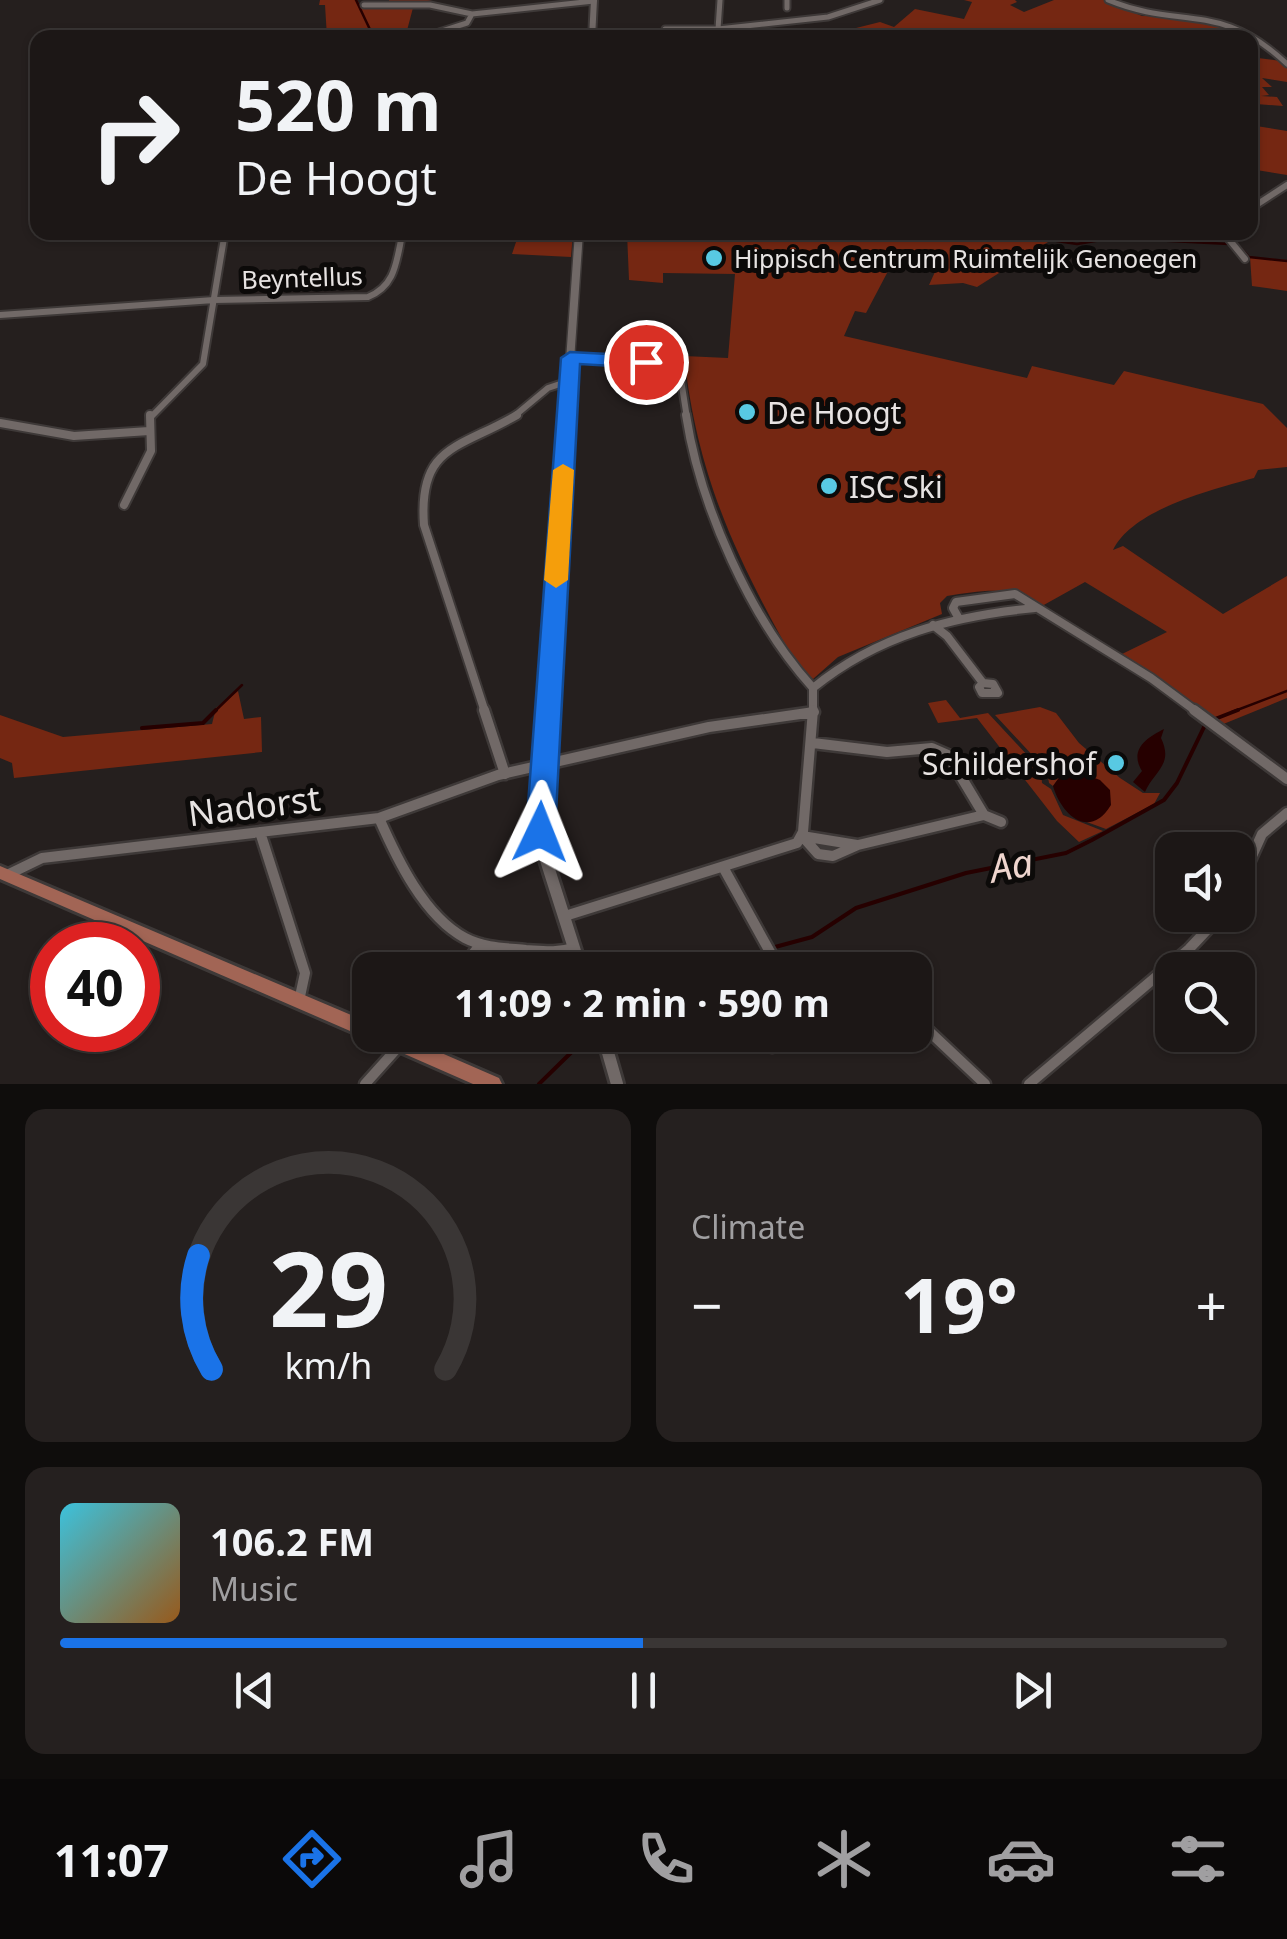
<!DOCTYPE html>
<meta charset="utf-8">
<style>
:root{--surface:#1c1716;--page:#25201f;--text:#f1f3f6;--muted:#a09fa1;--line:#3a3635;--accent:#1a73e8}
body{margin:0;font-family:"Noto Sans",sans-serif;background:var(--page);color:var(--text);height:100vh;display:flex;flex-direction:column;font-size:38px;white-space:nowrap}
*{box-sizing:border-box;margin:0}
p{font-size:32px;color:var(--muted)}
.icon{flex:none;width:55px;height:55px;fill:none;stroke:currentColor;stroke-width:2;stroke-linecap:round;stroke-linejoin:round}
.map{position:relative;height:1084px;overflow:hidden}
.side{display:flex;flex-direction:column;gap:25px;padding:25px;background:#0f0d0c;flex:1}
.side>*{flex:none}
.guide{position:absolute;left:30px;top:30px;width:1228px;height:210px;border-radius:20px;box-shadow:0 2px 8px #0004,0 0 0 2px var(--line);background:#1c1716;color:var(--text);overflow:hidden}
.controls{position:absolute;left:1155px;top:832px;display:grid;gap:20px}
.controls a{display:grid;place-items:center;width:100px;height:100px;border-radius:20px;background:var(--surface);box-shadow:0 2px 8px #0004,0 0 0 2px var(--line);font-size:50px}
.speed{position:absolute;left:30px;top:922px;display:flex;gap:20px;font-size:50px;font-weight:700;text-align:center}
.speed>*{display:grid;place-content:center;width:130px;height:130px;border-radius:50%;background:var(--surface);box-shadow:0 2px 8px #0004,0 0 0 2px var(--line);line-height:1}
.speed .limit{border:15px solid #d22;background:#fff;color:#111}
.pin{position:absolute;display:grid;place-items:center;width:85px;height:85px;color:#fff;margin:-42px;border:5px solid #fff;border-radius:50%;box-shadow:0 2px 10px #0007}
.me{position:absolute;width:110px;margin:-55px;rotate:2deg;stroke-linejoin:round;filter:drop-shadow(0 0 8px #0008)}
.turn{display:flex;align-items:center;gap:35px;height:210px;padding:0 40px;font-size:45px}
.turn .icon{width:130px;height:130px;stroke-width:2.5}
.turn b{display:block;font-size:70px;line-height:85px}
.big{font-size:75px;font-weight:700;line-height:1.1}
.side .card{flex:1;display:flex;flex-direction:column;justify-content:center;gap:15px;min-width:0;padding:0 35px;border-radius:20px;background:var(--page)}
.side .dial{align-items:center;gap:0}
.dial svg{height:260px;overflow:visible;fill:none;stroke:var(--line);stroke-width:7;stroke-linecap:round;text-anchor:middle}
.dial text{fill:var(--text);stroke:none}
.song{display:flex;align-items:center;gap:30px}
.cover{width:120px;height:120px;border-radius:15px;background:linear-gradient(135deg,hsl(190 70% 55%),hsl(30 70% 35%))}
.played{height:10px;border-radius:5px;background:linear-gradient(90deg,var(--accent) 50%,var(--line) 50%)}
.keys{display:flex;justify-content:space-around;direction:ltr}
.heat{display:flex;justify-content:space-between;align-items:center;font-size:55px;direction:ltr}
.side .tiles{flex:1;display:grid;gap:25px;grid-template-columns:1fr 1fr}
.card:last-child{grid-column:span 2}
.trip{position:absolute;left:352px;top:952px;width:580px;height:100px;border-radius:20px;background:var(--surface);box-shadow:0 2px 8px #0004,0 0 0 2px var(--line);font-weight:700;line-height:100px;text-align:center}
.tab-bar{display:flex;height:160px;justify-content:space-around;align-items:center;background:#0b0909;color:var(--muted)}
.tab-bar .icon{width:70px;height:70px}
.tab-bar .selected{color:var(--accent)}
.tab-bar b{font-size:45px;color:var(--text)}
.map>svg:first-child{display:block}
.green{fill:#752712}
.water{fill:#260000}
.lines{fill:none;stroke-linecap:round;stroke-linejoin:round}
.stream-far1{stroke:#260000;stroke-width:2.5}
.stream{stroke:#260000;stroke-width:4}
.minor-far3-casing{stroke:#3e3938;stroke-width:9}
.minor-far2-casing{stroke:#3e3938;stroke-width:10}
.minor-far1-casing{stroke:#3e3938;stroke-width:12}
.minor-casing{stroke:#3e3938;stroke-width:15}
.tertiary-far3-casing{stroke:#3e3938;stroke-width:10}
.tertiary-far2-casing{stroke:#3e3938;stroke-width:11}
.tertiary-far1-casing{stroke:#3e3938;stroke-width:15}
.tertiary-casing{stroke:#3e3938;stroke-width:18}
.primary-casing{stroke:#3e3938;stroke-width:6}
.minor-far3{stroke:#716967;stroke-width:5}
.minor-far2{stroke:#716967;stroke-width:6}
.minor-far1{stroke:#716967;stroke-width:8}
.minor{stroke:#716967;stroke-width:10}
.tertiary-far3{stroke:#716967;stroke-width:6}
.tertiary-far2{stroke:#716967;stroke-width:8}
.tertiary-far1{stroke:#716967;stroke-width:10}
.tertiary{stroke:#716967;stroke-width:12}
.primary{fill:#a26555;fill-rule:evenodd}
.route{fill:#1a73e8;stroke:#114b97;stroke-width:2.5}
.slow{fill:#f59e0b}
.poi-dot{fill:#58c9e3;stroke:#0c0a09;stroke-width:4}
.labels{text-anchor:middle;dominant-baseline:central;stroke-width:10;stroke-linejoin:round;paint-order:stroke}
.far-poi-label{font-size:25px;fill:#e7e3e2;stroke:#0c0a09;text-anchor:start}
.far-street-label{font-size:25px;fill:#e7e3e2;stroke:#0c0a09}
.poi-label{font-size:30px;fill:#e7e3e2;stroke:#0c0a09;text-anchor:start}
.near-street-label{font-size:35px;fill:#e7e3e2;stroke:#0c0a09}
.near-water-label{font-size:38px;font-style:italic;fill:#efd5ce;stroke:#0c0a09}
</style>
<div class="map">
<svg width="1287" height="1084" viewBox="0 0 1287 1084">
<rect width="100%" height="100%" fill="#251f1e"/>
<path class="green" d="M 320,0 L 357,0 L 360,5 L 389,5 L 389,0 L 432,0 L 414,4 L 405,38 L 327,37 L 325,5 L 319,5 Z
M 964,0 L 1015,0 L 1017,2 L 1010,5 L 1024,12 L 1054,0 L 1104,0 L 1142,16 L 1209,17 L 1239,31 L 1199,33 L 1202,38 L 1074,38 L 959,29 L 959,37 L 782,38 L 860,35 L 852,29 L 880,22 L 894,27 L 915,9 L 964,19 L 972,2 Z
M 1250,57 L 1281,61 L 1287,67 L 1287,82 L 1262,78 L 1272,87 L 1262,87 L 1269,95 L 1261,96 L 1277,97 L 1283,106 L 1256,104 L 1257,113 L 1250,113 Z
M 1250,125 L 1287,131 L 1287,175 L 1250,169 Z
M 994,232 L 1048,242 L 977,287 L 963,283 L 929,285 L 939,263 L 911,263 L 911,259 L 896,256 L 866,313 L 855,311 L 844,336 L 1027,378 L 1032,366 L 1114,385 L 1124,371 L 1263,404 L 1287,428 L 1287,467 L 1258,470 L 1254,478 C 1211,490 1133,509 1113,550 L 1123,546 L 1223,614 L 1287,576 L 1287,698 L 1221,725 L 1122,654 L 1167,632 L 1085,582 L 1042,606 C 1012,584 982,591 947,596 L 940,603 L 942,614 L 838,657 L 813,679 L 797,666 C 737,559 698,480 684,356 L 728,358 L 735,274 L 663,273 L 663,283 L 629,280 L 627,233 Z
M 519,233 L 573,233 L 571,257 L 512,254 Z
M 1250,257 L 1287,260 L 1287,291 L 1252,286 Z
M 238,691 L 244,719 L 261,717 L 262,752 L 14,778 L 12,763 L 0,758 L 0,715 L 63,737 L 212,724 L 216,708 Z
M 946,700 L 960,718 L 988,713 L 1041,770 L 1042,783 L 1051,789 L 1063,815 L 1103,831 L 1079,842 L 1057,821 L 977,718 L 938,723 L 928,703 Z
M 1040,707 L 1056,713 L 1079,743 L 1120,778 L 1143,793 L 1160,793 L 1154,804 L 1106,829 L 1084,821 L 1101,817 L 1061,775 L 1053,786 L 1049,783 L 1047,771 L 995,715 Z"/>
<path class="water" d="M 1164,729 L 1161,738 C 1174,765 1154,771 1145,792 L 1133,782 L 1142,771 C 1129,750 1146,738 1164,729 Z
M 1076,771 L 1100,780 L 1110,790 L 1111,805 C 1089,841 1061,814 1053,786 L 1061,775 Z"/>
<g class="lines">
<path class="stream-far1" d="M 356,0 L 374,38
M 998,232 L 1077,244 L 1113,238 L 1229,244
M 1236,243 L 1249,257 L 1287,261
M 214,712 L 242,685
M 1232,712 L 1287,691"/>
<path class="stream" d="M 1215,719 L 1238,710
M 142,728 L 203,723 L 216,710
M 775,947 L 812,937 L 856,908 L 966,873 L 1066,853 L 1092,840 L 1164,800 L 1177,783 L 1205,725
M 715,970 L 755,952
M 539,1084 L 586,1038"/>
<defs>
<path id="minor-far3" d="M 720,0 L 718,29 L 828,17 L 880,0
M 787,0 L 787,8
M 1108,0 C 1180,30 1220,0 1287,64
M 364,5 L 430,5 L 472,14
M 665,29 L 718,29
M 439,32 L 467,23 L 472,14 L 594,1"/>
<path id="minor-far2" d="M 1250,209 L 1287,185
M 1223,232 L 1245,259
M 0,315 L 214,300 L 368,297 C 394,286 396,265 401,240 L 393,232
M 570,358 L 668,363 L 679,367 L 687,418
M 150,418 L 203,364 L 225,232
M 512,418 L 548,388 L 569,381"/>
<path id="minor-far1" d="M 686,415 C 700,506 751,620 813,688
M 0,423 L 74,436 L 149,431
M 124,505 L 151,451 L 150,415
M 958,617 L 953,608 L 956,602 L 1015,594 L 1151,678 L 1197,712
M 933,625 L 947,636 L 983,683
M 983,683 L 993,684 L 998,693 L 982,693 L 979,687 Z
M 813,688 C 878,635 953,616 1035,608
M 813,688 L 813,712
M 485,712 L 424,525 C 418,445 459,449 517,415"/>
<path id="minor" d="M 484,710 L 505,774
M 1194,710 L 1287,779
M 984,815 L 1001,822
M 379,818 C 397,859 424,916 465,938 C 484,948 506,948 526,950 C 543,951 557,953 573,948
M 260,832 L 305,973 L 299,1001
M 802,836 L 818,854 L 833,856 L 858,845 L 984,815 L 948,755 L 932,748 L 887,752 L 813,743
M 802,836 L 857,845
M 723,867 L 780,970
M 7,875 L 42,858 L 379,818 L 498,775 L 709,727 L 814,712
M 1238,887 L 1262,834 L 1287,813
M 565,916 L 797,843 L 803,832 L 813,710
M 460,970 L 481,944
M 915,1018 L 985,1084
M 760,1035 L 772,1047 L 817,1035
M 365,1084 L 409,1035
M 1029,1084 L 1189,949 L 1221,915"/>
<path id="tertiary-far3" d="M 592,38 L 594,0"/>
<path id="tertiary-far2" d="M 566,418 L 579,232"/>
<path id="tertiary-far1" d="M 547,712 L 567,415"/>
<path id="tertiary" d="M 547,710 L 540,811 L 546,860 L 581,970
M 603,1035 L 617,1084"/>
<path id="primary" d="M 0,866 L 370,1023 L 370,1035 L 400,1035 L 499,1078 L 502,1084 L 473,1084 L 375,1041 L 373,1038 L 370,1039 L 364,1037 L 0,879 Z"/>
</defs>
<use href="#minor-far3" class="minor-far3-casing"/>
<use href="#minor-far2" class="minor-far2-casing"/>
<use href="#minor-far1" class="minor-far1-casing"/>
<use href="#minor" class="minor-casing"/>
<use href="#tertiary-far3" class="tertiary-far3-casing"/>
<use href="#tertiary-far2" class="tertiary-far2-casing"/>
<use href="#tertiary-far1" class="tertiary-far1-casing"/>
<use href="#tertiary" class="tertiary-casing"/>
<use href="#primary" class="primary-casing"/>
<use href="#minor-far3" class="minor-far3"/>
<use href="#minor-far2" class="minor-far2"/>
<use href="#minor-far1" class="minor-far1"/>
<use href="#minor" class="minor"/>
<use href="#tertiary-far3" class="tertiary-far3"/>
<use href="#tertiary-far2" class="tertiary-far2"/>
<use href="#tertiary-far1" class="tertiary-far1"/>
<use href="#tertiary" class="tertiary"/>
<use href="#primary" class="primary"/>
</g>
<path class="route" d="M 570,352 L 646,356 L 656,362 L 646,368 L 580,364 L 555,832 L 550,839 L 540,843 L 531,839 L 526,832 L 561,358 Z"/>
<path class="slow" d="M 563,464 L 574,470 L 568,580 L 556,588 L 544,580 L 553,470 Z"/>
<g class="poi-dot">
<circle cx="714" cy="258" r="10"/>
<circle cx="747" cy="412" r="10"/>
<circle cx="829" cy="486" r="10"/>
<circle cx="1116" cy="763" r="10"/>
</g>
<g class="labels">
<g class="far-poi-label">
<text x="734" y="258">Hippisch Centrum Ruimtelijk Genoegen</text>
</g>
<g class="far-street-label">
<text transform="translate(302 277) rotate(-2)">Beyntellus</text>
</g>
<g class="poi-label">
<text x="767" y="412">De Hoogt</text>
<text x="849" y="486">ISC Ski</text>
<text x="1096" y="763" text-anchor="end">Schildershof</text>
</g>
<g class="near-street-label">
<text transform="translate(254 805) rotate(-7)">Nadorst</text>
</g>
<g class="near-water-label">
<text transform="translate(1011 864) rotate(-11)">Aa</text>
</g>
</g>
</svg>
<div class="controls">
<a><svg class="icon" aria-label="sound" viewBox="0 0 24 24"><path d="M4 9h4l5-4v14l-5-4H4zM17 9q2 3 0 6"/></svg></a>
<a><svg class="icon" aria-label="search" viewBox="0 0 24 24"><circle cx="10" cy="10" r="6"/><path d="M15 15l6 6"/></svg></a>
</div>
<div class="speed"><div class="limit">40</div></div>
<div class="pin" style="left:646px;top:362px;background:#d93025"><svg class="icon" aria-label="arrive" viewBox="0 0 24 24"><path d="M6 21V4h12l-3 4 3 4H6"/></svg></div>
<svg class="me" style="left:540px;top:832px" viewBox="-20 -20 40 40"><path d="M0-17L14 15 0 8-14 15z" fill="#1a73e8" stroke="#fff" stroke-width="4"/></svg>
<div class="trip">11:09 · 2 min · 590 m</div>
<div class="guide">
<div class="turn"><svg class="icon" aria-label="right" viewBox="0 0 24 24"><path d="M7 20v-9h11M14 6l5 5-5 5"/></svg><div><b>520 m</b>De Hoogt</div></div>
</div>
</div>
<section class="side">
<div class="tiles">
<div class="card dial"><svg viewBox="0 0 100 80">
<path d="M14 69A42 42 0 1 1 86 69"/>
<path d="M14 69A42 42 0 0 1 10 34" stroke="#1a73e8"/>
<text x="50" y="56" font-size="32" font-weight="700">29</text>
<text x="50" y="72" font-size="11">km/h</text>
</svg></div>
<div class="card"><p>Climate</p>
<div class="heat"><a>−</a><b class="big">19°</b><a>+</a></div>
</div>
<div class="card">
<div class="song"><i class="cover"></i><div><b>106.2 FM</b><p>Music</p></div></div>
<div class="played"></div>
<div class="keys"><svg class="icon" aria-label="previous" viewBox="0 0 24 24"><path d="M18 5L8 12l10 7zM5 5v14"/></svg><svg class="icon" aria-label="pause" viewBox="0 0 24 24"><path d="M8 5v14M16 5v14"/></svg><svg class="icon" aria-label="next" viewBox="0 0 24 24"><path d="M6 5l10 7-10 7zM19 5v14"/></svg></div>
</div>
</div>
</section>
<nav class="tab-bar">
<b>11:07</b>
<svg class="icon selected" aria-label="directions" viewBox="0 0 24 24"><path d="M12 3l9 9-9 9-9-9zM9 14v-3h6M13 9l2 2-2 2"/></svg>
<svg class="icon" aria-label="music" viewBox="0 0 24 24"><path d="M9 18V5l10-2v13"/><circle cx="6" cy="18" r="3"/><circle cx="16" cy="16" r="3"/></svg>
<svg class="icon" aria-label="phone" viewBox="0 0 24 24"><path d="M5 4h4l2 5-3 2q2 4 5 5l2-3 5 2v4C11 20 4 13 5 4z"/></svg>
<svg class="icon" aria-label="climate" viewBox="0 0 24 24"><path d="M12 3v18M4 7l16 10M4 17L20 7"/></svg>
<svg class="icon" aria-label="car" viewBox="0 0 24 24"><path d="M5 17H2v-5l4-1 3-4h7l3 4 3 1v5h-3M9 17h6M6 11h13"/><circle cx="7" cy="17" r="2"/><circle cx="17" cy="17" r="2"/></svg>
<svg class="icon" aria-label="filters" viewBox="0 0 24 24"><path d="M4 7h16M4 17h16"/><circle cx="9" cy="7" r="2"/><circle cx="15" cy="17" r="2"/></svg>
</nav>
